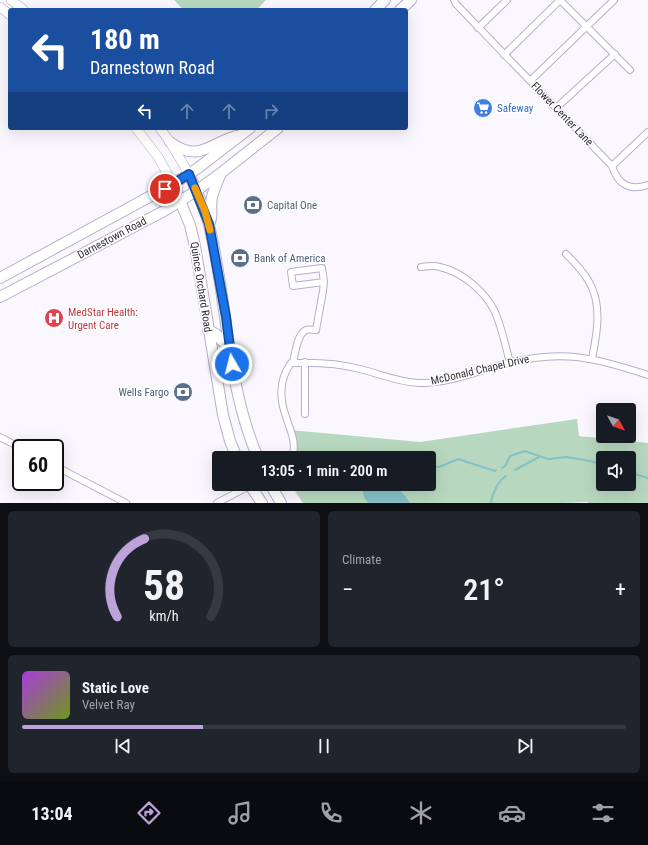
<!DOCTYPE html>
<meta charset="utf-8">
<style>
:root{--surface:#171b24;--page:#20242c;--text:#f1f3f6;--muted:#9ea1a6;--line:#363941;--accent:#bda3da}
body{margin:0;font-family:"Roboto Condensed",sans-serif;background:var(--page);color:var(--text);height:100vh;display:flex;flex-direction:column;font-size:15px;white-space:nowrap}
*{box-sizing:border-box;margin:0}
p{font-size:13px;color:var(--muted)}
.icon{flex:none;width:22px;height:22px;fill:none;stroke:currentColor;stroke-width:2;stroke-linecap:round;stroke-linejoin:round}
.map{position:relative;height:503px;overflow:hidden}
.details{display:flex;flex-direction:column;gap:8px;padding:8px;background:#0d0f14;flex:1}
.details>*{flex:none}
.banner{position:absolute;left:8px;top:8px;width:400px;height:122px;border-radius:4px;box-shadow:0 4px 16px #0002;background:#1a4fa0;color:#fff;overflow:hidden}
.needle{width:26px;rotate:130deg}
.tools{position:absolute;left:596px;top:403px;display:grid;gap:8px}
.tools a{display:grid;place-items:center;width:40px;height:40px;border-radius:4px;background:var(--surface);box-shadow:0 4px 16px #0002;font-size:20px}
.speed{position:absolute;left:12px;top:439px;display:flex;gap:8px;font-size:20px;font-weight:700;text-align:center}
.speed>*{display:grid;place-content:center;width:52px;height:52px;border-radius:50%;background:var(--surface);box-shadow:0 4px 16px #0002;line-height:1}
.speed .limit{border:2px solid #111;border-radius:6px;background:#fff;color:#111}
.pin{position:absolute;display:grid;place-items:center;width:34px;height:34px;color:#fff;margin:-17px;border:2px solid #fff;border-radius:50%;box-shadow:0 1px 4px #0007}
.me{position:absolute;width:44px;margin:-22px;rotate:352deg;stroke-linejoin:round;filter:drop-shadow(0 0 3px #0008)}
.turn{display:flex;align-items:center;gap:14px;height:84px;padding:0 16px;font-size:18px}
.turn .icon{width:52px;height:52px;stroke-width:2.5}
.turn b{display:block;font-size:28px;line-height:34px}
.lanes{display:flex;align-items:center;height:38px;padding:0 16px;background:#0003;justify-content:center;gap:20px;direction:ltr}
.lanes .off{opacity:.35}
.big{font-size:30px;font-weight:600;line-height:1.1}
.details .tile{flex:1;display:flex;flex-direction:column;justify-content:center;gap:6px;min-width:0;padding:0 14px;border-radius:6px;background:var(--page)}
.details .dial{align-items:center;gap:0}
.dial svg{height:104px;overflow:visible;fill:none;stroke:var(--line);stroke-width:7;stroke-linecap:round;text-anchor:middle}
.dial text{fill:var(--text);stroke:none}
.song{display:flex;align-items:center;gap:12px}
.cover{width:48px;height:48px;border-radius:6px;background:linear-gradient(135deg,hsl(280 70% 55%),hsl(80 70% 35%))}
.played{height:4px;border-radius:2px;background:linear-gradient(90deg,var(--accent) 30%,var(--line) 30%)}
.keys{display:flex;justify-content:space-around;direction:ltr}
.heat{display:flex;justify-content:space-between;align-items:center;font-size:22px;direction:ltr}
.details .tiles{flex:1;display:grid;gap:8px;grid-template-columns:1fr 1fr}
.tile:last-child{grid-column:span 2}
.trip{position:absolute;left:212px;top:451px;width:224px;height:40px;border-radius:4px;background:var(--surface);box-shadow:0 4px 16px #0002;font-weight:600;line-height:40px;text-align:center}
.tab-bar{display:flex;height:64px;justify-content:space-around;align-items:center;background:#090b0e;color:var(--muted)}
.tab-bar .icon{width:28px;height:28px}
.tab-bar .on{color:var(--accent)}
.tab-bar b{font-size:18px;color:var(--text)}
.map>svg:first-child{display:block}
.green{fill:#b7d8bf;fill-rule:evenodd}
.water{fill:#84c1c7}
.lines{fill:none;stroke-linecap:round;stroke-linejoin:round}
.stream{stroke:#84c1c7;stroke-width:2}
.street-casing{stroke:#b8aec7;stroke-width:8}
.secondary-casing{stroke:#b8aec7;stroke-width:10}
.primary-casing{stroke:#b8aec7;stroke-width:12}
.street{stroke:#fff;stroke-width:6}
.secondary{stroke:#fff;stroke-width:9}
.primary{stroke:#fff;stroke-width:10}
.route-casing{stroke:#114b97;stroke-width:10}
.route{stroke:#1a73e8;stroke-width:7}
.slow{stroke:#f59e0b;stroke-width:7}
.labels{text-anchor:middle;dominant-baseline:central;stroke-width:3;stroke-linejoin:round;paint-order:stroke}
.shop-label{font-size:11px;fill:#366cbe;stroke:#fff;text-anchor:start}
.street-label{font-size:11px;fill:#302c35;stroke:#fff}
.service-label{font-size:11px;fill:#4e5e75;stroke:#fff;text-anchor:start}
.health-label{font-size:11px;fill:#be3a42;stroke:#fff;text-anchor:start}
</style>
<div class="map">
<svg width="648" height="503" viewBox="0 0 648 503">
<rect width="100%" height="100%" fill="#faf8fe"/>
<path class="green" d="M 174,0 L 266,0 L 256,10 L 184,10 Z
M 577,419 L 579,436 L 648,443 L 648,503 L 588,503 L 587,502 L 563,503 L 303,503 L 291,485 L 292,484 L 429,484 L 429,458 L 304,458 L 304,456 L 292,456 L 290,430 L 420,442 ZM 603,458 L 629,458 L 629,484 L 603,484 Z"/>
<path class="water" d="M 361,484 L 394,484 L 406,497 L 410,503 L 368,503 L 364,497 Z"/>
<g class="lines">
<path class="stream" d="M 429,466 L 439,467 L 458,459 L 495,471 L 496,470
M 502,468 L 505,466 L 510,456 L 525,451 L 548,459 L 566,457 L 585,460 L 603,464
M 515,470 L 539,457
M 629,472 L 648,478
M 491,503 C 492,494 498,481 506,476"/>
<defs>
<path id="street" d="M 454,0 L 456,4 L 612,166 C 618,185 630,191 648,185
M 478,28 L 507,0
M 504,55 L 560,0 L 630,70
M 530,81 L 614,0
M 556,108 L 615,54
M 612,166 L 648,132
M 566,254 C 574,262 582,270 588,280 C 603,304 597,333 592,359
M 421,267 C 427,266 434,265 440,267 C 462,272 485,291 495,312 C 502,328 505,345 510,362
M 305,362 L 305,414
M 293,363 C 295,354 297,334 306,330 C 309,329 313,330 316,330 L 323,291 L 324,282 L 322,268 L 291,272 L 293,286 L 324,282
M 0,437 L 21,448
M 292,458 C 299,439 284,420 282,401 C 280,387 283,374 291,363 C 314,362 337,363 360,369 C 380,374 398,382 419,383 C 448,384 480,370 508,363 C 563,349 596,358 648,375
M 55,466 L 126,503
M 217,503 L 251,485"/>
<path id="secondary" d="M 11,0 L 24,10
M 0,7 L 10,15
M 136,128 L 158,157 L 173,184
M 160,128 L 170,142 L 189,174"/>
<path id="primary" d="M 375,10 L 385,0
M 400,10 L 411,0
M 170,142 C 198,163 209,144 236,136
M 189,174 C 196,191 205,208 209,225 C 228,302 226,384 258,458
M 173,184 L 190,225 L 195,246 L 223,415 L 230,441 L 237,458
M 210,222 C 213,214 210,206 212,197 C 214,189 218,181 221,173
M 0,278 L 173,184 L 198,168 L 250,128
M 0,297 L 164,211 L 196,191 L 221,173 L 278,128
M 208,330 L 216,334 L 230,350
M 249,484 L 262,503
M 270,484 L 281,503"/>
</defs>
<use href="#street" class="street-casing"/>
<use href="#secondary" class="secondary-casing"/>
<use href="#primary" class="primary-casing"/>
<use href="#street" class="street"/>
<use href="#secondary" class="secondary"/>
<use href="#primary" class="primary"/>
</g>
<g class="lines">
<defs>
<path id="route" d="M 165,189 L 189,174 L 209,224 L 226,317 L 232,364"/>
</defs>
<use href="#route" class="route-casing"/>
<use href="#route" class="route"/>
<path class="slow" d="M 195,188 L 205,211 L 210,230"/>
</g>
<defs>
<symbol id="supermarket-disc" viewBox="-11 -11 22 22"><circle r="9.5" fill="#3f7fe0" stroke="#fff"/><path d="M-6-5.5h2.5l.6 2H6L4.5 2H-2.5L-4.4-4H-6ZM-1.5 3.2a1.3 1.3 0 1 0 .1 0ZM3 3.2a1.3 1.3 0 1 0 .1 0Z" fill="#fff"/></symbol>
<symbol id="bank-disc" viewBox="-11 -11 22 22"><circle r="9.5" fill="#5c6f8a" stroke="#fff"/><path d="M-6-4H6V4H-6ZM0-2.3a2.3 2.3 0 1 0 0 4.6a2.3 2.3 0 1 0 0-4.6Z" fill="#fff"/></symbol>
<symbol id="hospital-disc" viewBox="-11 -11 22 22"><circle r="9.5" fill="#e0444e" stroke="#fff"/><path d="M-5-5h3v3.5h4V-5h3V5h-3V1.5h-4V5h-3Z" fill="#fff"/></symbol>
</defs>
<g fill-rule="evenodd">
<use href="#supermarket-disc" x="472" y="97" width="22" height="22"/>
<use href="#bank-disc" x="242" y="194" width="22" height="22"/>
<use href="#bank-disc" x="229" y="247" width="22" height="22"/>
<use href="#hospital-disc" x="43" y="307" width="22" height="22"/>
<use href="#bank-disc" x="172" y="381" width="22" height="22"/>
</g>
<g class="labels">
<g class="shop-label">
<text x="497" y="108">Safeway</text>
</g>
<g class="street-label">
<text transform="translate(562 114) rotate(46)">Flower Center Lane</text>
<text transform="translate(112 238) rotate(-28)">Darnestown Road</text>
<text transform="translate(201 287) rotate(81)">Quince Orchard Road</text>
<text transform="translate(480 370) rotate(-13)">McDonald Chapel Drive</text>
</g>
<g class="service-label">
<text x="267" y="205">Capital One</text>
<text x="254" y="258">Bank of America</text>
<text x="169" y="392" text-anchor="end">Wells Fargo</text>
</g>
<g class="health-label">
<text x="68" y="312">MedStar Health:<tspan x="68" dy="13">Urgent Care</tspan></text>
</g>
</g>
</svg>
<div class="tools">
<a><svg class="needle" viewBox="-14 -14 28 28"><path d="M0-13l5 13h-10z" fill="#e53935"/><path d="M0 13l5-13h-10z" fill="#9ea1a6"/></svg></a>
<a><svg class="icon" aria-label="sound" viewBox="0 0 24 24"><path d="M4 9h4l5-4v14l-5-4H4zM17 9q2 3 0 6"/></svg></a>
</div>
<div class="speed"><div class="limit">60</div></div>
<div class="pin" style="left:165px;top:189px;background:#d93025"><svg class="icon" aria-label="arrive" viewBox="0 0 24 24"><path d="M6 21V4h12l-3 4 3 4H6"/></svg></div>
<svg class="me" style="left:232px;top:364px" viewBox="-20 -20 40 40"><circle r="17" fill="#1a73e8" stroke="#fff" stroke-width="3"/><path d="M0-11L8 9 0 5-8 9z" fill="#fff"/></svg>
<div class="trip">13:05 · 1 min · 200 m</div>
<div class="banner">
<div class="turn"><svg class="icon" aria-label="left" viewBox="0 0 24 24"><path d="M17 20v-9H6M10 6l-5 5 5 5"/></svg><div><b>180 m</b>Darnestown Road</div></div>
<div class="lanes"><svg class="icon" aria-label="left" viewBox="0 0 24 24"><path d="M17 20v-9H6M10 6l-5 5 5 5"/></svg><svg class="icon off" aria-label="ahead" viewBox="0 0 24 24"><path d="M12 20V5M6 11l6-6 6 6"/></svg><svg class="icon off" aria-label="ahead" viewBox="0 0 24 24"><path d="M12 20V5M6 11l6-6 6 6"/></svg><svg class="icon off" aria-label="right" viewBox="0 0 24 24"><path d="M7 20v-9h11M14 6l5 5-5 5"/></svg></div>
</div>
</div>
<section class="details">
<div class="tiles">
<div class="tile dial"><svg viewBox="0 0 100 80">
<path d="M14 69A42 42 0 1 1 86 69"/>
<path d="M14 69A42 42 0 0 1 35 9" stroke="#bda3da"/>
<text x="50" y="56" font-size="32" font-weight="700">58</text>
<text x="50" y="72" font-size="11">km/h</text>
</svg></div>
<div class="tile"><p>Climate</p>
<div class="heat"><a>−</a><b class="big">21°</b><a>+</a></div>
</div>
<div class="tile">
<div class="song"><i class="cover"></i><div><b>Static Love</b><p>Velvet Ray</p></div></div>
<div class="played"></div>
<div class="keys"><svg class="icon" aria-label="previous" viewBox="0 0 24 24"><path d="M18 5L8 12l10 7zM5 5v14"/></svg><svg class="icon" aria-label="pause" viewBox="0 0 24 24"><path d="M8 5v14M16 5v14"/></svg><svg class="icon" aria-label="next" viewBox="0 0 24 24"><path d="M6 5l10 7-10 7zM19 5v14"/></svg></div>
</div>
</div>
</section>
<nav class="tab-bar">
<b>13:04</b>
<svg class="icon on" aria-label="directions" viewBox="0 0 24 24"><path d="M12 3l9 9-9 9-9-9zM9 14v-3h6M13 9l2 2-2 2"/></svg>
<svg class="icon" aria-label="music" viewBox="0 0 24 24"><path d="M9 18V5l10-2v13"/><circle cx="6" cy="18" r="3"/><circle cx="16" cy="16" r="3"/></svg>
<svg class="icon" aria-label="phone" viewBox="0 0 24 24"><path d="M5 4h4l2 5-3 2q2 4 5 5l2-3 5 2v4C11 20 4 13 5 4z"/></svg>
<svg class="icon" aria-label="climate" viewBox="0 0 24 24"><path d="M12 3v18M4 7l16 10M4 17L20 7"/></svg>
<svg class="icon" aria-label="car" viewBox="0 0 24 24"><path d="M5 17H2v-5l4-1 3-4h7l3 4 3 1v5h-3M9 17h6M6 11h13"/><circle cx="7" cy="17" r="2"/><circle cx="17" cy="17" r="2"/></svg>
<svg class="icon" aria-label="filters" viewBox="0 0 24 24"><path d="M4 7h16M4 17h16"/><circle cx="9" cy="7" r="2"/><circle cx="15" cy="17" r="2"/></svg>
</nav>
